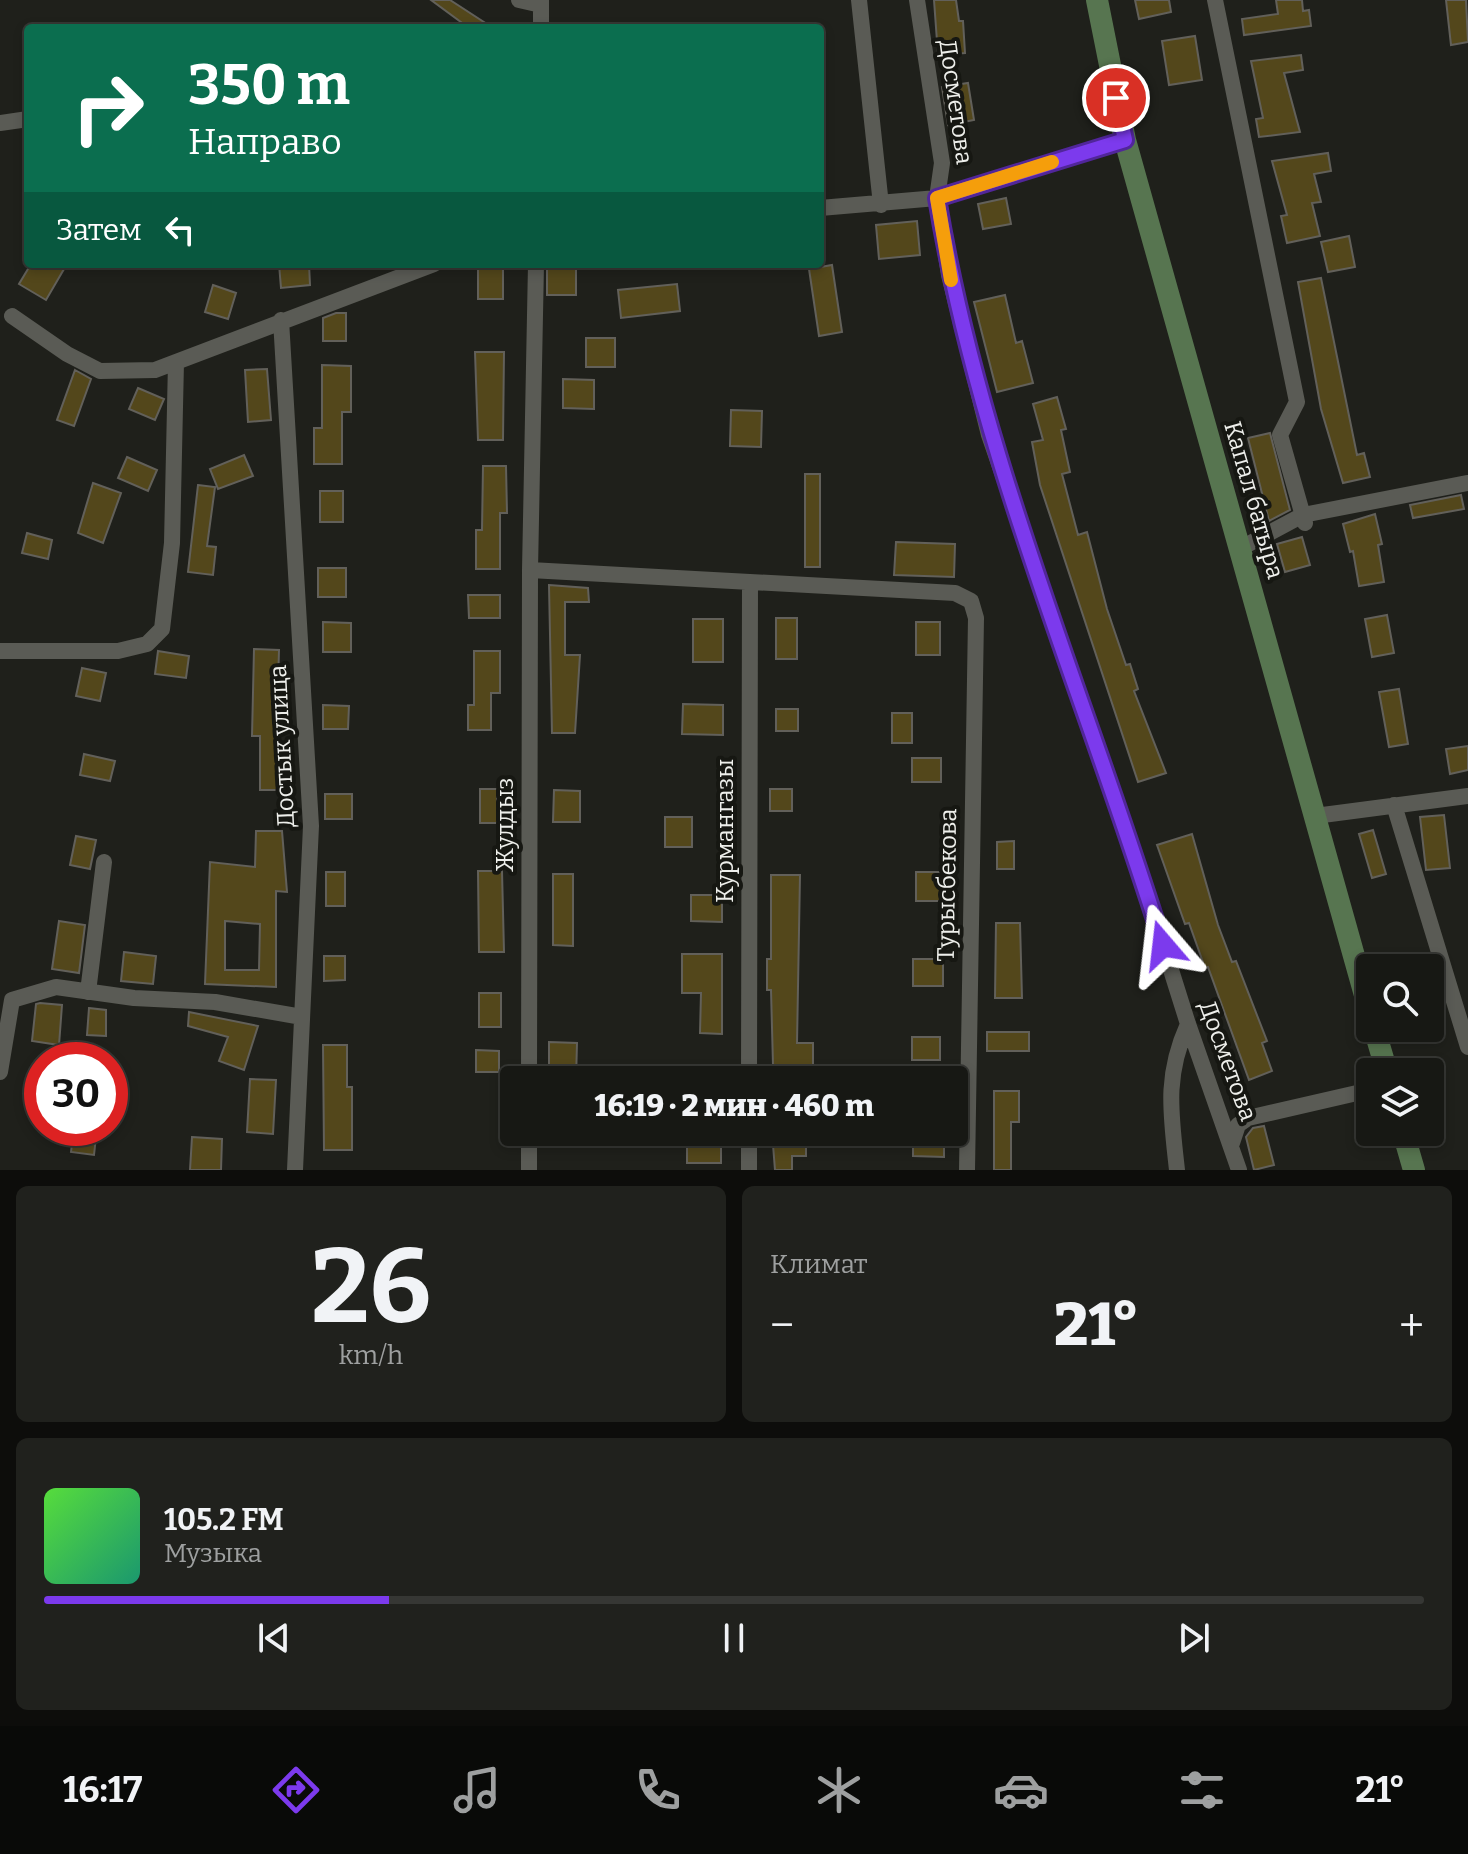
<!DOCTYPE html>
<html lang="ru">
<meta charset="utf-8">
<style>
:root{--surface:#171814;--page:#20211d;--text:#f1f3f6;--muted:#9ea0a0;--line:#363734;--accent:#7c3aed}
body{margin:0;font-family:Bitter,serif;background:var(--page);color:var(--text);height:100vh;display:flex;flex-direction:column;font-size:30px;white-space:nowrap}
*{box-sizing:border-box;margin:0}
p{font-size:26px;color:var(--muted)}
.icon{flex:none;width:44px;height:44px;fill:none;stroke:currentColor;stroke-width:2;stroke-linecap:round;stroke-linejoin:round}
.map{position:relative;height:1170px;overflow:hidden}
.details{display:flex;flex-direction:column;gap:16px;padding:16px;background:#0d0d0b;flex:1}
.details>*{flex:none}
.banner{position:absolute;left:24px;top:24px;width:800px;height:244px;border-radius:8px;box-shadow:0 4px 12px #0003,0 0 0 2px var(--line);background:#0b6e4f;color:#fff;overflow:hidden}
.tools{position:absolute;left:1356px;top:954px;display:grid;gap:16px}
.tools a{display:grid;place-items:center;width:88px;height:88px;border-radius:8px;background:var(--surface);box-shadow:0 4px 12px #0003,0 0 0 2px var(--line);font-size:40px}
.speed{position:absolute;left:24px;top:1042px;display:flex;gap:16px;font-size:40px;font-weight:700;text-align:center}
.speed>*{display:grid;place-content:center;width:104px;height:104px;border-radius:50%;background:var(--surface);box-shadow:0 4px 12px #0003,0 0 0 2px var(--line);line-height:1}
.speed .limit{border:12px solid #d22;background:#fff;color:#111}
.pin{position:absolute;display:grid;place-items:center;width:68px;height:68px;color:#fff;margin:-34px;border:4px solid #fff;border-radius:50%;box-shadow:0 2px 8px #0007}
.me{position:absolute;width:88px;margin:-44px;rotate:343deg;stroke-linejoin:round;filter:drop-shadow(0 0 6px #0008)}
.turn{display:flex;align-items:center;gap:28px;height:168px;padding:0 32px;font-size:36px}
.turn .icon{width:104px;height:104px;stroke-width:2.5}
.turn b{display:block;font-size:56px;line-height:68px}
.then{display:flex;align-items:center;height:76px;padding:0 32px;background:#0003;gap:16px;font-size:30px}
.big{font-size:60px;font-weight:800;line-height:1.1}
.details .tile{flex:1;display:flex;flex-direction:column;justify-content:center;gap:12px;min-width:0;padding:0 28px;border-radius:12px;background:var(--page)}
.details .dial{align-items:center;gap:0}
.dial b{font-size:104px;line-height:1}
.song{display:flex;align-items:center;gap:24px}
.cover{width:96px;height:96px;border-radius:12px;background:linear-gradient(135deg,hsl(110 70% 55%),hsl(160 70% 35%))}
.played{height:8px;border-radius:4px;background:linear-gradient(90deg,var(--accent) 25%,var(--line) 25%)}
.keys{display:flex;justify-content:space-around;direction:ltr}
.heat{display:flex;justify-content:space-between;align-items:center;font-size:44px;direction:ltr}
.details .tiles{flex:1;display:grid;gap:16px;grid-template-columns:1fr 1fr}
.tile:last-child{grid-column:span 2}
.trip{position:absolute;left:500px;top:1066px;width:468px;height:80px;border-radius:8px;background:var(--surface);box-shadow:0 4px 12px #0003,0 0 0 2px var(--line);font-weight:800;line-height:80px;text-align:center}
.tab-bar{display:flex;height:128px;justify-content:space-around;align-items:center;background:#090a08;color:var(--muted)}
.tab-bar .icon{width:56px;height:56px}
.tab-bar .current{color:var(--accent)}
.tab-bar b{font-size:36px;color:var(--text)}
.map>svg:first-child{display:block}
.building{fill:#53471b;stroke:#62605a;stroke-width:2;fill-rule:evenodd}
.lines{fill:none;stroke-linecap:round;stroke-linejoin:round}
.minor{stroke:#5a5b55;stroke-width:16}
.secondary{stroke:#577550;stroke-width:22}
.route-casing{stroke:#51269a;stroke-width:20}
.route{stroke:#7c3aed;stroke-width:14}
.slow{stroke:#f59e0b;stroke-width:14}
.labels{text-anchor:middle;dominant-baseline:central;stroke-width:8;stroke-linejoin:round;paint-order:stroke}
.street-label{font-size:24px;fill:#eeefeb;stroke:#161712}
</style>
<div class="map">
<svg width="1468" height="1170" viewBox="0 0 1468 1170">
<rect width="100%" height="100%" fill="#1f201b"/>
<path class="building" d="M 431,0 L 450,0 L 493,28 L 469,28 Z
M 934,0 L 956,0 L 959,21 L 963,21 L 965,53 L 938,55 Z
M 1135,0 L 1169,0 L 1171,12 L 1139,19 Z
M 1276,0 L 1302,0 L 1303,11 L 1309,10 L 1311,26 L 1244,35 L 1242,19 L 1278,14 Z
M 1446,0 L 1466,0 L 1468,42 L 1451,45 Z
M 1195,36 L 1202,80 L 1169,85 L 1162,41 Z
M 1301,55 L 1303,70 L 1284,73 L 1300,132 L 1259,137 L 1256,119 L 1263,118 L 1251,61 Z
M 968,83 L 974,120 L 948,125 L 942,87 Z
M 1328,153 L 1331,171 L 1314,174 L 1321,202 L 1312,203 L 1320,236 L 1287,243 L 1281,216 L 1287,215 L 1272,161 Z
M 1006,198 L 1011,224 L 983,229 L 978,204 Z
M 917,221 L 920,255 L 879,259 L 876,225 Z
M 1349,236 L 1355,267 L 1328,272 L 1321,242 Z
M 31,264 L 56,264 L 64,269 L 46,300 L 19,284 Z
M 279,264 L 309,264 L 310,285 L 281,288 Z
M 478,264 L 503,264 L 503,299 L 478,299 Z
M 547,264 L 576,264 L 576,295 L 547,295 Z
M 832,265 L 842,332 L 819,336 L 809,269 Z
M 1321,278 L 1357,455 L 1364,453 L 1370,477 L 1343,483 L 1321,409 L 1298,282 Z
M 677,284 L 680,311 L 621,318 L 618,290 Z
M 213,285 L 236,293 L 228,319 L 205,312 Z
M 1005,295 L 1016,343 L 1022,341 L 1033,383 L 997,392 L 974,302 Z
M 336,313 L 346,313 L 346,341 L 323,341 L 323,318 Z
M 586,338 L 615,338 L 615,367 L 586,367 Z
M 475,352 L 504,352 L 503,440 L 478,440 Z
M 322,365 L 351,366 L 351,412 L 342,412 L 342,464 L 314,464 L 314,428 L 322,428 Z
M 267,369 L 271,420 L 248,422 L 245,370 Z
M 75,370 L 91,379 L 74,426 L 57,420 Z
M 563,379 L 594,380 L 594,409 L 563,408 Z
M 138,388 L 164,399 L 155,420 L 129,409 Z
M 1057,397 L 1066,429 L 1061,430 L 1070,472 L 1062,474 L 1078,535 L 1087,532 L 1107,609 L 1126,665 L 1130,664 L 1138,689 L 1134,691 L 1166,773 L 1138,782 L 1040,485 L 1032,442 L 1043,440 L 1033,404 Z
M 731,410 L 762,411 L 761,447 L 730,446 Z
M 1270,433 L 1290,510 L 1269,521 L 1248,438 Z
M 244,455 L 253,476 L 218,489 L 210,469 Z
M 127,457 L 157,470 L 148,491 L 118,478 Z
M 483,466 L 506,466 L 507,513 L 500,513 L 500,569 L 476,569 L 476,530 L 482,530 Z
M 805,474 L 820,474 L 820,567 L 805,567 Z
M 93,483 L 121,493 L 103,543 L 78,533 Z
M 198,485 L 215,487 L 207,546 L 216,547 L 213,575 L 188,572 Z
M 320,491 L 343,491 L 343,522 L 320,522 Z
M 1461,495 L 1464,509 L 1413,518 L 1410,505 Z
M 1375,514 L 1382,544 L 1378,545 L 1384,582 L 1359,586 L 1353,551 L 1350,552 L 1343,524 Z
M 27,533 L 52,540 L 48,559 L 22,553 Z
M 1302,537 L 1310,565 L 1285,572 L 1277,544 Z
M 896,542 L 955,544 L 954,577 L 894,575 Z
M 318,568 L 346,568 L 346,597 L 318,597 Z
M 549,585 L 588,588 L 589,602 L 565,602 L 565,655 L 580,655 L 575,733 L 552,733 Z
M 468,595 L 500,595 L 500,618 L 469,618 Z
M 1387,615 L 1394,653 L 1372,657 L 1365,619 Z
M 776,618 L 797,618 L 797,659 L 776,659 Z
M 693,619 L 723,619 L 723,662 L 693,662 Z
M 323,622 L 351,623 L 351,652 L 323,652 Z
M 916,622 L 940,622 L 940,655 L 916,655 Z
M 254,649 L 279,650 L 276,757 L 283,757 L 283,790 L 260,790 L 260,736 L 252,736 Z
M 158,651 L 189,656 L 186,678 L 155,674 Z
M 474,651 L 500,651 L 500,693 L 491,693 L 491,730 L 468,730 L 468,705 L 474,705 Z
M 82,668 L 106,673 L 100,701 L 76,696 Z
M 1399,689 L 1408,744 L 1389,747 L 1379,692 Z
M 683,704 L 723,705 L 723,735 L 682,734 Z
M 323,705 L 349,706 L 348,729 L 323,729 Z
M 776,709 L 798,709 L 798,731 L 776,731 Z
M 892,713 L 912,713 L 912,743 L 892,743 Z
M 1468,746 L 1468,770 L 1450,774 L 1446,749 Z
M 84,754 L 115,761 L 110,781 L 80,775 Z
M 912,758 L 941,758 L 941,782 L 912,782 Z
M 480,789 L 497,789 L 497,823 L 480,823 Z
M 770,789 L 792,789 L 792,811 L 770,811 Z
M 554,790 L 580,791 L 580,822 L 553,822 Z
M 325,794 L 352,794 L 352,819 L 325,819 Z
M 1444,815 L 1450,868 L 1426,870 L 1420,817 Z
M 665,817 L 692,817 L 692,847 L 665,847 Z
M 1373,830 L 1386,874 L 1372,878 L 1359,834 Z
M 256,831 L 282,831 L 287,892 L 276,891 L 276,987 L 205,984 L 210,862 L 255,867 ZM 225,921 L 260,924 L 259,970 L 225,970 Z
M 1192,834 L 1218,925 L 1232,962 L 1236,961 L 1267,1041 L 1262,1043 L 1272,1071 L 1249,1080 L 1208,967 L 1205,968 L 1189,923 L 1185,924 L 1157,845 Z
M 76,836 L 96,840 L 90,869 L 70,865 Z
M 1014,841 L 1014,869 L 997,869 L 997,842 Z
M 478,871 L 502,871 L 504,952 L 479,952 Z
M 326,872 L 345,872 L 345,906 L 326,906 Z
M 916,872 L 941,872 L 940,901 L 916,901 Z
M 553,874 L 573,874 L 573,946 L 553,945 Z
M 771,875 L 800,875 L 797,1043 L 813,1043 L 813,1065 L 773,1065 L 771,990 L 767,990 L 767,959 L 771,959 Z
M 691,895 L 722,895 L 722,922 L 691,921 Z
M 59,921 L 85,925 L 79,973 L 52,969 Z
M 996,923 L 1020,923 L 1022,998 L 995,998 Z
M 124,952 L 156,956 L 153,984 L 121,981 Z
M 682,954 L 722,954 L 722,1034 L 700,1033 L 701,993 L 682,993 Z
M 324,956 L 345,956 L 345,980 L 324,981 Z
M 913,959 L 943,959 L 943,986 L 913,986 Z
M 479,993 L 501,993 L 501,1027 L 479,1027 Z
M 40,1003 L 62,1005 L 59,1045 L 32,1041 L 36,1004 Z
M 89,1008 L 106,1010 L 106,1036 L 87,1035 Z
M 189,1012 L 258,1026 L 244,1070 L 219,1061 L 228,1037 L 188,1026 Z
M 987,1032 L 1029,1032 L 1029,1051 L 987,1051 Z
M 912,1037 L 940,1037 L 940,1060 L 912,1060 Z
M 549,1042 L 577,1043 L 576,1080 L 549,1080 Z
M 323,1045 L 347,1045 L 347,1087 L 352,1087 L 352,1150 L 324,1150 Z
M 476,1050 L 499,1051 L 499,1072 L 476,1072 Z
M 250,1079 L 276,1080 L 273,1134 L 247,1132 Z
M 994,1091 L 1019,1091 L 1019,1122 L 1011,1122 L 1011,1170 L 994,1170 Z
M 1264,1126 L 1274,1165 L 1254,1170 L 1246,1137 L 1253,1128 Z
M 74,1128 L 97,1128 L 94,1155 L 71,1152 Z
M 687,1132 L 721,1132 L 721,1163 L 687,1163 Z
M 772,1132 L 806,1132 L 806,1156 L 792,1156 L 792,1170 L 775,1170 Z
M 913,1132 L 944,1132 L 944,1157 L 913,1156 Z
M 192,1137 L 222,1139 L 221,1170 L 190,1170 Z"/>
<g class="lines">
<path class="minor" d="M 519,0 L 541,5
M 859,0 L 881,205
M 917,0 L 942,163 L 937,198 L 949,275 L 989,435 L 1138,865 L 1188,1024 L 1239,1170
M 1215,0 L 1297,402 L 1280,435 L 1305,523
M 541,28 L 541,0
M 0,123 L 28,119
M 820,208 L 937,198 L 1125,140
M 12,316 L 67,354 L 100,371 L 155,370 L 434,264
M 281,320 L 311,826 L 295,1170
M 1241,548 L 1303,515 L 1467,483
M 530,570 L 955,593 L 971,601 L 976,618 L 967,1170
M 0,651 L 118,651 L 147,644 L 162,629 L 172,543 L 176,362
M 1394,805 L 1468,1047
M 1315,816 L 1468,796
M 88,992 L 104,862
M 0,1072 L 12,1000 L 56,987 L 134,998 L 215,1002 L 302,1017
M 529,1080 L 530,570 L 536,264
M 749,1080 L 750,583
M 1232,1143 L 1238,1125 L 1248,1118 L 1370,1090
M 529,1170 L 529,1132
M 749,1170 L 749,1132
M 1177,1170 C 1171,1114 1164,1077 1188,1024"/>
<path class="secondary" d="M 1097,0 L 1125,140 L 1370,1013
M 1374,1028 L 1387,1072
M 1403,1132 L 1414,1170"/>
</g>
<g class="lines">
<defs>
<path id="route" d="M 1116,98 L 1125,140 L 937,198 C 979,456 1086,696 1163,945"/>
</defs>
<use href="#route" class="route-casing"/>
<use href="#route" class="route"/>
<path class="slow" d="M 951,280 L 937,198 L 1052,162"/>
</g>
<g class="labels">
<g class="street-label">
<text transform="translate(956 102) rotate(82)">Досметова</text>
<text transform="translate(1254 500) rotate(74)">Капал батыра</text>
<text transform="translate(282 746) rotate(-93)">Достык улица</text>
<text transform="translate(505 825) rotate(-90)">Жулдыз</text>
<text transform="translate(725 831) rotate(-90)">Курмангазы</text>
<text transform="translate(947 885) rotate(-89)">Турысбекова</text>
<text transform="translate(1228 1061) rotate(70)">Досметова</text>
</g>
</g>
</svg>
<div class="tools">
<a><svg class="icon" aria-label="search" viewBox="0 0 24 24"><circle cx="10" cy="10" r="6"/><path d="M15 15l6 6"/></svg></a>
<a><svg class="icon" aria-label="layers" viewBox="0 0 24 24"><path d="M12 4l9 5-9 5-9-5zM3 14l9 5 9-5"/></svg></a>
</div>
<div class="speed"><div class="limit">30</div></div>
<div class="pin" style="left:1116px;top:98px;background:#d93025"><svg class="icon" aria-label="arrive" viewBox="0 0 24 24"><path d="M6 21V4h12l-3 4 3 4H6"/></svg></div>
<svg class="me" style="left:1163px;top:945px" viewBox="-20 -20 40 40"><path d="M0-17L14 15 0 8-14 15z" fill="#7c3aed" stroke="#fff" stroke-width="4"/></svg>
<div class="trip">16:19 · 2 мин · 460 m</div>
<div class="banner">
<div class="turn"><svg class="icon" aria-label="right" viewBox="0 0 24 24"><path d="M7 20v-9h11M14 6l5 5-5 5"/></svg><div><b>350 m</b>Направо</div></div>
<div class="then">Затем<svg class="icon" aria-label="left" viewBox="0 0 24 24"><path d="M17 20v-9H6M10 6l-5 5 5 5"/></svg></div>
</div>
</div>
<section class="details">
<div class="tiles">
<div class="tile dial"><b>26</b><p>km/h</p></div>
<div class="tile"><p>Климат</p>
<div class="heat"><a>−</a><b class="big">21°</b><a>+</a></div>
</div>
<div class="tile">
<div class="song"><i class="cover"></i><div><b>105.2 FM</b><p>Музыка</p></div></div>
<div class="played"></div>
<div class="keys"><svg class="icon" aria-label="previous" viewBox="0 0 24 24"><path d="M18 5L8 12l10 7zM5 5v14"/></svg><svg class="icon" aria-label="pause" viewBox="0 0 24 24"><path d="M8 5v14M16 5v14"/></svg><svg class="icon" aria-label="next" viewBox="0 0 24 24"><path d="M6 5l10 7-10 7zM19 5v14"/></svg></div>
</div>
</div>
</section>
<nav class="tab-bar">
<b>16:17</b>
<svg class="icon current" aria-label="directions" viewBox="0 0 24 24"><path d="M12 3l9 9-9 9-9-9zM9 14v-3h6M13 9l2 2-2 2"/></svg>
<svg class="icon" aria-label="music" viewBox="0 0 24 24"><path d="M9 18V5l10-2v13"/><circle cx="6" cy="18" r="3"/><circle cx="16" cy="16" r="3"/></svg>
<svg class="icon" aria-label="phone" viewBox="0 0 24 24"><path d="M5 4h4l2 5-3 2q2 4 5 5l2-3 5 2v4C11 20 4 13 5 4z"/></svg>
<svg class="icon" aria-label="climate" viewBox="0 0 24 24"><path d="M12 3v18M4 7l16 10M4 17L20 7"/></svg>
<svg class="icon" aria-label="car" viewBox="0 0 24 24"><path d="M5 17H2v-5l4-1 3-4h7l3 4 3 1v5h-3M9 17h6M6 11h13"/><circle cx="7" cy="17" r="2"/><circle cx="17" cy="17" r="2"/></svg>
<svg class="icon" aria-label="filters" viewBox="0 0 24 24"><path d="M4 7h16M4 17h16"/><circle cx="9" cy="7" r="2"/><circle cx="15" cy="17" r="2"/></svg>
<b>21°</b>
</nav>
